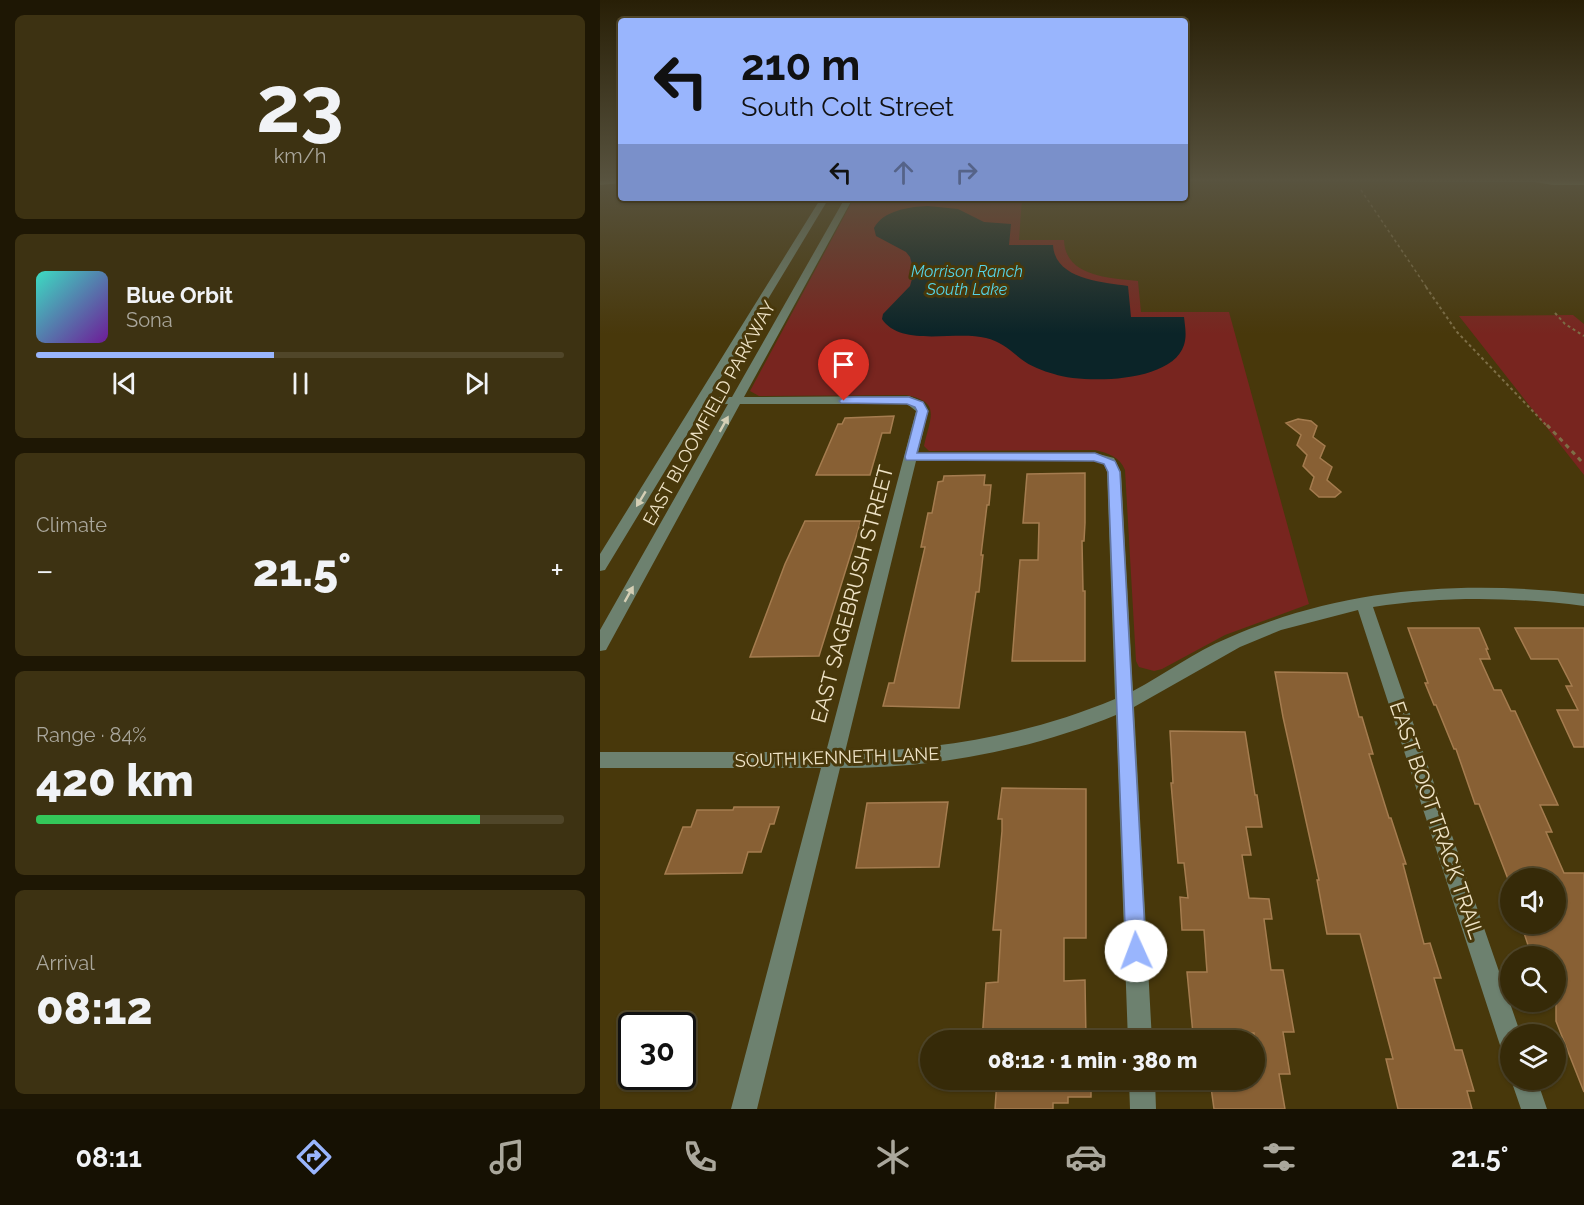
<!DOCTYPE html>
<meta charset="utf-8">
<style>
:root{--surface:#362a08;--page:#3d3212;--text:#f1f3f6;--muted:#aaa79c;--line:#504629;--accent:#99b5fd}
body{margin:0;font-family:Raleway,sans-serif;background:var(--page);color:var(--text);height:100vh;display:flex;flex-direction:column;font-size:22px;white-space:nowrap}
*{box-sizing:border-box;margin:0}
p{font-size:20px;color:var(--muted)}
.icon{flex:none;width:33px;height:33px;fill:none;stroke:currentColor;stroke-width:2;stroke-linecap:round;stroke-linejoin:round}
.map{position:relative;flex:1;overflow:hidden}
.details{display:flex;flex-direction:column;gap:15px;padding:15px;background:#1e1704;width:600px}
.details>*{flex:none}
.guide{position:absolute;left:18px;top:18px;width:570px;height:183px;border-radius:6px;box-shadow:0 2px 4px #0004,0 0 0 2px var(--line);background:#99b5fd;color:#111;overflow:hidden}
.tools{position:absolute;left:900px;top:868px;display:grid;gap:12px}
.tools a{display:grid;place-items:center;width:66px;height:66px;border-radius:50%;background:var(--surface);box-shadow:0 2px 4px #0004,0 0 0 2px var(--line);font-size:30px}
.speed{position:absolute;left:18px;top:1012px;display:flex;gap:12px;font-size:30px;font-weight:700;text-align:center}
.speed>*{display:grid;place-content:center;width:78px;height:78px;border-radius:50%;background:var(--surface);box-shadow:0 2px 4px #0004,0 0 0 2px var(--line);line-height:1}
.speed .limit{border:3px solid #111;border-radius:9px;background:#fff;color:#111}
.pin{position:absolute;display:grid;place-items:center;width:51px;height:51px;color:#fff;margin:-62px -26px;border-radius:50% 50% 50% 0;rotate:-45deg;box-shadow:0 0 6px #0007}
.pin .icon{rotate:45deg}
.me{position:absolute;width:66px;margin:-33px;rotate:358deg;stroke-linejoin:round;filter:drop-shadow(0 0 4px #0008)}
.turn{display:flex;align-items:center;gap:21px;height:126px;padding:0 24px;font-size:27px}
.turn .icon{width:78px;height:78px;stroke-width:2.5}
.turn b{display:block;font-size:42px;line-height:51px}
.lanes{display:flex;align-items:center;height:57px;padding:0 24px;background:#0003;justify-content:center;gap:30px;direction:ltr}
.lanes .off{opacity:.35}
.big{font-size:45px;font-weight:800;line-height:1.1}
.details .tile{flex:1;display:flex;flex-direction:column;justify-content:center;gap:9px;min-width:0;padding:0 21px;border-radius:9px;background:var(--page)}
.details .dial{align-items:center;gap:0}
.dial b{font-size:78px;line-height:1}
.song{display:flex;align-items:center;gap:18px}
.cover{width:72px;height:72px;border-radius:9px;background:linear-gradient(135deg,hsl(170 70% 55%),hsl(280 70% 35%))}
.played{height:6px;border-radius:3px;background:linear-gradient(90deg,var(--accent) 45%,var(--line) 45%)}
.keys{display:flex;justify-content:space-around;direction:ltr}
.heat{display:flex;justify-content:space-between;align-items:center;font-size:33px;direction:ltr}
.charge{height:9px;border-radius:4px;background:linear-gradient(90deg,#34c759 84%,var(--line) 0)}
.trip{position:absolute;left:320px;top:1030px;width:345px;height:60px;border-radius:30px;background:var(--surface);box-shadow:0 2px 4px #0004,0 0 0 2px var(--line);font-weight:800;line-height:60px;text-align:center}
.menu{display:flex;height:96px;justify-content:space-around;align-items:center;background:#161103;color:var(--muted)}
.menu .icon{width:42px;height:42px}
.menu .active{color:var(--accent)}
.menu b{font-size:27px;color:var(--text)}
main{display:flex;flex:1;min-height:0}
.map>svg:first-child{display:block}
.green{fill:#78251f}
.water{fill:#0b2428}
.building{fill:#886034;stroke:#a57c4f;stroke-width:1.5}
.lines{fill:none;stroke-linecap:round;stroke-linejoin:round}
.path-far2{stroke:#7d6e46;stroke-width:1.5;stroke-dasharray:3 3;stroke-linecap:butt}
.path-far1{stroke:#7d6e46;stroke-width:2;stroke-dasharray:3 3;stroke-linecap:butt}
.path{stroke:#7d6e46;stroke-width:3;stroke-dasharray:4.5 4.5;stroke-linecap:butt}
.minor{fill:#6d816f;fill-rule:evenodd}
.major{fill:#9ec7a2;fill-rule:evenodd}
.oneway{fill:#d5cfb5}
.route{fill:#99b5fd;stroke:#6376a4;stroke-width:1.5}
.labels{text-anchor:middle;dominant-baseline:central;stroke-width:6;stroke-linejoin:round;paint-order:stroke}
.far-water-label{font-size:16px;font-style:italic;fill:#55d4e6;stroke:#48380b}
.street-label{font-size:18px;fill:#efe3c6;stroke:#48380b}
.near-street-label{font-size:21px;fill:#efe3c6;stroke:#48380b}
</style>
<main>
<section class="details">
<div class="tile dial"><b>23</b><p>km/h</p></div>
<div class="tile">
<div class="song"><i class="cover"></i><div><b>Blue Orbit</b><p>Sona</p></div></div>
<div class="played"></div>
<div class="keys"><svg class="icon" aria-label="previous" viewBox="0 0 24 24"><path d="M18 5L8 12l10 7zM5 5v14"/></svg><svg class="icon" aria-label="pause" viewBox="0 0 24 24"><path d="M8 5v14M16 5v14"/></svg><svg class="icon" aria-label="next" viewBox="0 0 24 24"><path d="M6 5l10 7-10 7zM19 5v14"/></svg></div>
</div>
<div class="tile"><p>Climate</p>
<div class="heat"><a>−</a><b class="big">21.5°</b><a>+</a></div>
</div>
<div class="tile"><p>Range · 84%</p><b class="big">420 km</b><div class="charge"></div></div>
<div class="tile"><p>Arrival</p><b class="big">08:12</b></div>
</section>
<div class="map">
<svg width="984" height="1109" viewBox="0 0 984 1109">
<rect width="100%" height="100%" fill="#48380b"/>
<path class="green" d="M 254,198 L 422,198 L 419,240 L 464,240 C 465,277 510,278 538,281 L 541,312 L 629,312 L 709,604 L 625,635 L 562,669 L 554,671 L 539,667 L 536,661 L 525,470 C 520,457 508,453 495,450 L 329,451 L 324,446 C 330,417 342,402 306,395 L 159,396 L 150,391 Z
M 973,315 L 984,324 L 984,475 L 859,316 Z"/>
<path class="water" d="M 328,206 L 358,209 L 384,222 L 411,224 L 409,245 L 453,245 C 455,280 503,282 528,286 L 531,317 L 584,317 C 585,326 587,336 584,345 C 572,383 484,384 454,374 C 443,371 430,366 421,359 C 410,350 400,341 386,338 C 356,330 301,348 282,319 L 283,314 L 310,286 L 314,272 L 310,257 L 306,252 L 276,236 L 274,228 C 284,210 309,207 328,206 Z"/>
<path class="building" d="M 294,416 L 290,433 L 282,433 L 270,475 L 216,475 L 238,424 L 242,424 L 245,418 Z
M 698,419 L 711,421 L 717,426 L 713,437 L 725,446 L 720,458 L 732,467 L 727,480 L 741,492 L 735,497 L 719,497 L 710,489 L 714,477 L 703,466 L 707,455 L 697,445 L 701,435 L 686,423 Z
M 485,473 L 485,523 L 484,541 L 482,541 L 483,591 L 485,591 L 485,661 L 412,661 L 420,560 L 438,560 L 439,523 L 423,523 L 427,474 Z
M 385,475 L 384,485 L 391,485 L 389,505 L 387,505 L 381,555 L 383,555 L 379,592 L 376,592 L 359,708 L 283,706 L 289,683 L 294,683 L 325,547 L 321,547 L 328,513 L 332,513 L 338,482 L 343,481 L 344,476 Z
M 205,521 L 261,521 L 219,656 L 150,657 L 185,564 Z
M 808,628 L 879,628 L 888,649 L 886,649 L 890,659 L 880,659 L 894,690 L 901,690 L 911,711 L 915,711 L 958,805 L 940,805 L 952,832 L 946,832 L 964,873 L 984,873 L 984,1092 L 956,1021 L 956,957 L 932,957 L 921,924 L 956,924 L 956,879 L 908,879 L 879,804 L 875,804 L 856,749 L 854,749 L 836,705 L 834,705 L 825,683 L 828,683 Z
M 915,628 L 984,628 L 984,747 L 974,747 L 957,710 L 978,710 L 966,686 L 972,686 L 958,659 L 931,659 Z
M 675,672 L 747,673 L 759,717 L 762,717 L 773,754 L 769,754 L 789,818 L 791,818 L 806,864 L 803,864 L 824,944 L 830,943 L 841,978 L 834,978 L 855,1050 L 862,1050 L 874,1091 L 867,1091 L 872,1109 L 798,1109 L 786,1059 L 793,1059 L 760,934 L 727,934 L 717,880 L 719,880 L 683,717 Z
M 570,731 L 645,732 L 655,795 L 657,795 L 662,827 L 646,827 L 651,855 L 642,855 L 649,898 L 669,899 L 672,919 L 664,919 L 671,970 L 683,970 L 694,1032 L 683,1032 L 690,1074 L 679,1074 L 685,1109 L 614,1109 L 610,1080 L 654,1080 L 654,1033 L 593,1034 L 587,972 L 607,972 L 604,930 L 582,930 L 580,897 L 588,898 L 584,863 L 578,863 L 571,783 L 573,783 Z
M 402,788 L 486,789 L 486,938 L 464,938 L 464,981 L 485,980 L 486,1041 L 382,1041 L 386,983 L 398,982 L 401,930 L 393,930 L 402,831 L 402,819 L 398,819 Z
M 348,802 L 339,867 L 256,868 L 267,803 Z
M 134,807 L 179,807 L 174,824 L 170,824 L 161,852 L 148,852 L 142,873 L 65,874 L 83,827 L 91,827 L 97,810 L 133,810 Z
M 397,1080 L 491,1080 L 491,1097 L 468,1097 L 468,1103 L 453,1103 L 453,1109 L 395,1109 Z"/>
<g class="lines">
<path class="path-far2" d="M 761,190 L 827,288"/>
<path class="path-far1" d="M 826,287 L 857,332 L 948,427
M 955,313 L 965,324 L 984,336"/>
<path class="path" d="M 947,425 L 984,464"/>
<path class="minor" d="M 221,198 L 229,198 L 109,397 L 132,397 L 245,198 L 253,198 L 144,397 L 309,396 L 323,402 L 328,411 L 318,453 L 495,453 L 514,458 L 521,472 L 533,691 C 565,674 594,652 628,638 C 741,588 862,580 984,594 L 984,606 C 913,597 844,596 773,607 L 921,1035 L 910,1035 L 910,1051 L 901,1048 L 898,1039 L 758,610 L 681,630 L 640,647 L 534,707 L 552,1041 L 528,1041 L 516,715 C 428,751 335,768 240,768 L 157,1109 L 131,1109 L 221,768 L 0,768 L 0,752 L 226,752 L 316,411 L 307,404 L 140,404 L 6,650 L 0,651 L 0,630 L 128,404 L 105,405 L 5,570 L 0,571 L 0,554 ZM 316,461 L 494,461 L 504,464 L 507,472 L 515,699 C 429,735 338,750 245,752 Z
M 529,1080 L 555,1080 L 556,1109 L 530,1109 Z
M 911,1080 L 937,1080 L 947,1109 L 921,1109 Z"/>
<path class="major" d="M 21,179 L 21,183 L 0,185 L 0,181 Z
M 585,179 L 940,179 L 984,181 L 984,185 L 953,185 L 935,182 L 585,181 Z"/>
</g>
<defs><path id="oneway-solid" d="M-6-.8H1V-3.2L6.5 0L1 3.2V.8H-6Z" transform="scale(1.5)"/></defs>
<g class="oneway">
<use href="#oneway-solid" transform="translate(124 424) rotate(-61)"/>
<use href="#oneway-solid" transform="translate(41 499) rotate(121)"/>
<use href="#oneway-solid" transform="translate(29 594) rotate(-61)"/>
</g>
<linearGradient id="sky" x2="0" y2="1"><stop stop-color="#281f06"/><stop offset="0.54" stop-color="#58533f"/><stop offset="1" stop-color="#58533f" stop-opacity="0"/></linearGradient>
<rect width="984" height="334" fill="url(#sky)"/>
<path class="route" d="M 244,397 L 309,397 L 323,402 L 328,411 L 317,453 L 495,453 L 515,461 L 520,472 L 546,951 L 543,958 L 536,961 L 529,958 L 526,951 L 508,472 L 504,464 L 494,461 L 306,460 L 305,457 L 317,411 L 315,407 L 307,404 L 241,403 L 239,401 Z"/>
<g class="labels">
<g class="far-water-label">
<text x="367" y="271">Morrison Ranch<tspan x="367" dy="18">South Lake</tspan></text>
</g>
<g class="street-label">
<text transform="translate(109 413) rotate(-61)">EAST BLOOMFIELD PARKWAY</text>
<text transform="translate(237 757) rotate(-2)">SOUTH KENNETH LANE</text>
</g>
<g class="near-street-label">
<text transform="translate(252 594) rotate(-75)">EAST SAGEBRUSH STREET</text>
<text transform="translate(837 820) rotate(71)">EAST BOOT TRACK TRAIL</text>
</g>
</g>
</svg>
<div class="tools">
<a><svg class="icon" aria-label="sound" viewBox="0 0 24 24"><path d="M4 9h4l5-4v14l-5-4H4zM17 9q2 3 0 6"/></svg></a>
<a><svg class="icon" aria-label="search" viewBox="0 0 24 24"><circle cx="10" cy="10" r="6"/><path d="M15 15l6 6"/></svg></a>
<a><svg class="icon" aria-label="layers" viewBox="0 0 24 24"><path d="M12 4l9 5-9 5-9-5zM3 14l9 5 9-5"/></svg></a>
</div>
<div class="speed"><div class="limit">30</div></div>
<div class="pin" style="left:244px;top:401px;background:#d93025"><svg class="icon" aria-label="arrive" viewBox="0 0 24 24"><path d="M6 21V4h12l-3 4 3 4H6"/></svg></div>
<svg class="me" style="left:536px;top:951px" viewBox="-20 -20 40 40"><circle r="19" fill="#fff"/><path d="M0-13L10 11 0 6-10 11z" fill="#99b5fd"/></svg>
<div class="trip">08:12 · 1 min · 380 m</div>
<div class="guide">
<div class="turn"><svg class="icon" aria-label="left" viewBox="0 0 24 24"><path d="M17 20v-9H6M10 6l-5 5 5 5"/></svg><div><b>210 m</b>South Colt Street</div></div>
<div class="lanes"><svg class="icon" aria-label="left" viewBox="0 0 24 24"><path d="M17 20v-9H6M10 6l-5 5 5 5"/></svg><svg class="icon off" aria-label="ahead" viewBox="0 0 24 24"><path d="M12 20V5M6 11l6-6 6 6"/></svg><svg class="icon off" aria-label="right" viewBox="0 0 24 24"><path d="M7 20v-9h11M14 6l5 5-5 5"/></svg></div>
</div>
</div>
</main>
<nav class="menu">
<b>08:11</b>
<svg class="icon active" aria-label="directions" viewBox="0 0 24 24"><path d="M12 3l9 9-9 9-9-9zM9 14v-3h6M13 9l2 2-2 2"/></svg>
<svg class="icon" aria-label="music" viewBox="0 0 24 24"><path d="M9 18V5l10-2v13"/><circle cx="6" cy="18" r="3"/><circle cx="16" cy="16" r="3"/></svg>
<svg class="icon" aria-label="phone" viewBox="0 0 24 24"><path d="M5 4h4l2 5-3 2q2 4 5 5l2-3 5 2v4C11 20 4 13 5 4z"/></svg>
<svg class="icon" aria-label="climate" viewBox="0 0 24 24"><path d="M12 3v18M4 7l16 10M4 17L20 7"/></svg>
<svg class="icon" aria-label="car" viewBox="0 0 24 24"><path d="M5 17H2v-5l4-1 3-4h7l3 4 3 1v5h-3M9 17h6M6 11h13"/><circle cx="7" cy="17" r="2"/><circle cx="17" cy="17" r="2"/></svg>
<svg class="icon" aria-label="filters" viewBox="0 0 24 24"><path d="M4 7h16M4 17h16"/><circle cx="9" cy="7" r="2"/><circle cx="15" cy="17" r="2"/></svg>
<b>21.5°</b>
</nav>
